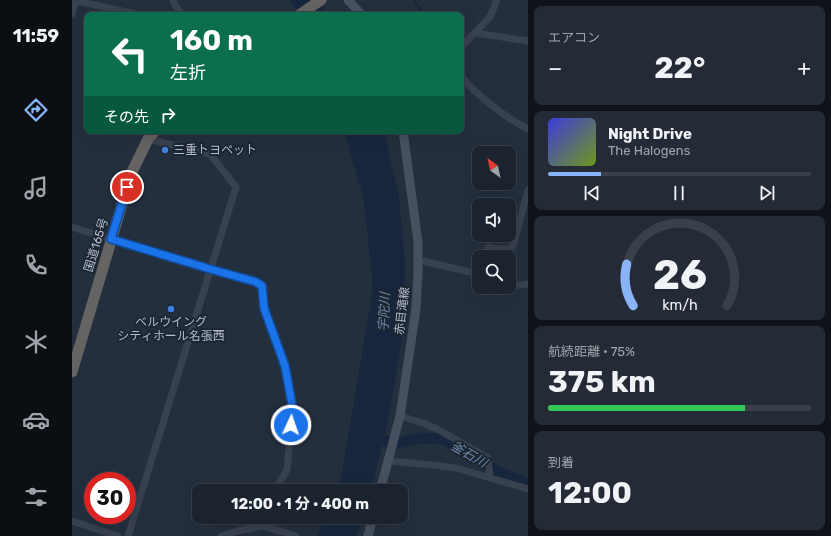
<!DOCTYPE html>
<html lang="ja">
<meta charset="utf-8">
<style>
:root{--surface:#1b232e;--page:#242b36;--text:#f1f3f6;--muted:#a0a4aa;--line:#39404a;--accent:#8ab4f8}
body{margin:0;font-family:Rubik,"Noto Sans JP",sans-serif;background:var(--page);color:var(--text);height:100vh;display:flex;flex-direction:column;font-size:15px;white-space:nowrap}
*{box-sizing:border-box;margin:0}
p{font-size:13px;color:var(--muted)}
.icon{flex:none;width:22px;height:22px;fill:none;stroke:currentColor;stroke-width:2;stroke-linecap:round;stroke-linejoin:round}
.map{position:relative;flex:1;overflow:hidden}
.details{display:flex;flex-direction:column;gap:6px;padding:6px;background:#0f1319;width:303px}
.details>*{flex:none}
.guide{position:absolute;left:12px;top:12px;width:380px;height:122px;border-radius:8px;box-shadow:0 4px 16px #0002,0 0 0 1px var(--line);background:#0b6e4f;color:#fff;overflow:hidden}
.needle{width:26px;rotate:327deg}
.buttons{position:absolute;left:400px;top:146px;display:grid;gap:8px}
.buttons a{display:grid;place-items:center;width:44px;height:44px;border-radius:8px;background:var(--surface);box-shadow:0 4px 16px #0002,0 0 0 1px var(--line);font-size:20px}
.speed{position:absolute;left:12px;top:472px;display:flex;gap:8px;font-size:20px;font-weight:700;text-align:center}
.speed>*{display:grid;place-content:center;width:52px;height:52px;border-radius:50%;background:var(--surface);box-shadow:0 4px 16px #0002,0 0 0 1px var(--line);line-height:1}
.speed .limit{border:6px solid #d22;background:#fff;color:#111}
.pin{position:absolute;display:grid;place-items:center;width:34px;height:34px;color:#fff;margin:-17px;border:2px solid #fff;border-radius:50%;box-shadow:0 1px 4px #0007}
.me{position:absolute;width:44px;margin:-22px;rotate:3deg;stroke-linejoin:round;filter:drop-shadow(0 0 3px #0008)}
.turn{display:flex;align-items:center;gap:14px;height:84px;padding:0 20px;font-size:18px}
.turn .icon{width:52px;height:52px;stroke-width:2.5}
.turn b{display:block;font-size:28px;line-height:34px}
.then{display:flex;align-items:center;height:38px;padding:0 20px;background:#0003;gap:8px;font-size:15px}
.big{font-size:30px;font-weight:700;line-height:1.1}
.details .tile{flex:1;display:flex;flex-direction:column;justify-content:center;gap:6px;min-width:0;padding:0 14px;border-radius:8px;background:var(--page)}
.details .dial{align-items:center;gap:0}
.dial svg{height:104px;overflow:visible;fill:none;stroke:var(--line);stroke-width:7;stroke-linecap:round;text-anchor:middle}
.dial text{fill:var(--text);stroke:none}
.song{display:flex;align-items:center;gap:12px}
.cover{width:48px;height:48px;border-radius:6px;background:linear-gradient(135deg,hsl(240 70% 55%),hsl(80 70% 35%))}
.played{height:4px;border-radius:2px;background:linear-gradient(90deg,var(--accent) 20%,var(--line) 20%)}
.keys{display:flex;justify-content:space-around;direction:ltr}
.heat{display:flex;justify-content:space-between;align-items:center;font-size:22px;direction:ltr}
.charge{height:6px;border-radius:3px;background:linear-gradient(90deg,#34c759 75%,var(--line) 0)}
.trip{position:absolute;left:120px;top:484px;width:216px;height:40px;border-radius:8px;background:var(--surface);box-shadow:0 4px 16px #0002,0 0 0 1px var(--line);font-weight:700;line-height:40px;text-align:center}
main{display:flex;flex:1;min-height:0}
.menu{display:flex;flex-direction:column;width:72px;justify-content:space-around;align-items:center;background:#0b0e12;color:var(--muted)}
.menu .icon{width:28px;height:28px}
.menu .active{color:var(--accent)}
.menu b{font-size:18px;color:var(--text)}
.map>svg:first-child{display:block}
.water{fill:#17263c}
.lines{fill:none;stroke-linecap:round;stroke-linejoin:round}
.stream{stroke:#17263c;stroke-width:2}
.river{stroke:#17263c;stroke-width:11}
.minor{stroke:#38414e;stroke-width:7}
.secondary{stroke:#465061;stroke-width:9}
.trunk{stroke:#656462;stroke-width:11}
.route-casing{stroke:#114b97;stroke-width:10}
.route{stroke:#1a73e8;stroke-width:7}
.shop-dot{fill:#3f7fe0;stroke:#1d2633;stroke-width:1.5}
.labels{text-anchor:middle;dominant-baseline:central;stroke-width:4;stroke-linejoin:round;paint-order:stroke}
.poi-label{font-size:12px;fill:#b4bcc9;stroke:#1d2633;text-anchor:start}
.street-label{font-size:12px;fill:#b4bcc9;stroke:#1d2633}
.water-label{font-size:13px;font-style:italic;fill:#6d86a8;stroke:#1d2633}
</style>
<main>
<nav class="menu">
<b>11:59</b>
<svg class="icon active" aria-label="directions" viewBox="0 0 24 24"><path d="M12 3l9 9-9 9-9-9zM9 14v-3h6M13 9l2 2-2 2"/></svg>
<svg class="icon" aria-label="music" viewBox="0 0 24 24"><path d="M9 18V5l10-2v13"/><circle cx="6" cy="18" r="3"/><circle cx="16" cy="16" r="3"/></svg>
<svg class="icon" aria-label="phone" viewBox="0 0 24 24"><path d="M5 4h4l2 5-3 2q2 4 5 5l2-3 5 2v4C11 20 4 13 5 4z"/></svg>
<svg class="icon" aria-label="climate" viewBox="0 0 24 24"><path d="M12 3v18M4 7l16 10M4 17L20 7"/></svg>
<svg class="icon" aria-label="car" viewBox="0 0 24 24"><path d="M5 17H2v-5l4-1 3-4h7l3 4 3 1v5h-3M9 17h6M6 11h13"/><circle cx="7" cy="17" r="2"/><circle cx="17" cy="17" r="2"/></svg>
<svg class="icon" aria-label="filters" viewBox="0 0 24 24"><path d="M4 7h16M4 17h16"/><circle cx="9" cy="7" r="2"/><circle cx="15" cy="17" r="2"/></svg>
</nav>
<div class="map">
<svg width="456" height="536" viewBox="0 0 456 536">
<rect width="100%" height="100%" fill="#242f3e"/>
<path class="water" d="M 217,0 L 247,0 L 253,15 L 229,15 Z
M 272,131 L 312,131 L 327,197 L 333,265 L 331,332 L 317,417 L 299,491 L 265,491 L 268,485 L 301,289 L 292,200 Z
M 254,517 L 291,517 L 285,536 L 245,536 Z"/>
<g class="lines">
<path class="stream" d="M 342,0 L 352,15"/>
<path class="river" d="M 298,438 L 326,443 L 348,438 L 370,439 L 388,446 L 426,472 L 456,483"/>
<path class="minor" d="M 0,0 L 68,15
M 101,0 L 103,5 L 110,15
M 0,14 L 4,1
M 403,33 L 456,41
M 389,47 L 418,17 L 425,0
M 389,76 C 404,95 434,118 456,129
M 0,227 L 138,269 L 184,282 L 190,286 L 192,308 L 213,366 L 221,410 L 215,469 C 212,477 206,482 203,491
M 414,257 L 416,247 C 425,248 434,252 441,246 L 456,190
M 346,260 L 407,274
M 437,284 L 442,286 L 456,284
M 328,416 L 351,423 L 367,430 L 416,458 L 418,478
M 316,461 L 361,465 L 384,468 L 456,489
M 0,521 L 46,536
M 191,526 L 194,517
M 56,536 L 164,187 L 138,154 L 76,139
M 149,536 L 165,531 L 191,526 L 224,536"/>
<path class="secondary" d="M 276,0 L 290,15
M 308,491 L 328,416 L 344,309 L 346,273 L 346,242 L 331,131
M 296,536 L 301,517"/>
<path class="trunk" d="M 227,15 L 249,0
M 0,372 L 59,174 L 76,139 L 83,131"/>
</g>
<g class="lines">
<defs>
<path id="route" d="M 55,187 L 39,239 L 138,269 L 184,282 L 190,286 L 192,308 L 213,366 L 221,410 L 219,425"/>
</defs>
<use href="#route" class="route-casing"/>
<use href="#route" class="route"/>
</g>
<g class="shop-dot">
<circle cx="93" cy="150" r="4"/>
<circle cx="99" cy="309" r="4"/>
</g>
<g class="labels">
<g class="poi-label">
<text x="101" y="150">三重トヨペット</text>
<text x="99" y="322" text-anchor="middle">ベルウイング<tspan x="99" dy="14">シティホール名張西</tspan></text>
</g>
<g class="street-label">
<text transform="translate(24 245) rotate(-73)">国道165号</text>
<text transform="translate(330 311) rotate(-83)">赤目滝線</text>
</g>
<g class="water-label">
<text transform="translate(312 312) rotate(-87)">宇陀川</text>
<text transform="translate(397 454) rotate(30)">釜石川</text>
</g>
</g>
</svg>
<div class="buttons">
<a><svg class="needle" viewBox="-14 -14 28 28"><path d="M0-13l5 13h-10z" fill="#e53935"/><path d="M0 13l5-13h-10z" fill="#a0a4aa"/></svg></a>
<a><svg class="icon" aria-label="sound" viewBox="0 0 24 24"><path d="M4 9h4l5-4v14l-5-4H4zM17 9q2 3 0 6"/></svg></a>
<a><svg class="icon" aria-label="search" viewBox="0 0 24 24"><circle cx="10" cy="10" r="6"/><path d="M15 15l6 6"/></svg></a>
</div>
<div class="speed"><div class="limit">30</div></div>
<div class="pin" style="left:55px;top:187px;background:#d93025"><svg class="icon" aria-label="arrive" viewBox="0 0 24 24"><path d="M6 21V4h12l-3 4 3 4H6"/></svg></div>
<svg class="me" style="left:219px;top:425px" viewBox="-20 -20 40 40"><circle r="17" fill="#1a73e8" stroke="#fff" stroke-width="3"/><path d="M0-11L8 9 0 5-8 9z" fill="#fff"/></svg>
<div class="trip">12:00 · 1 分 · 400 m</div>
<div class="guide">
<div class="turn"><svg class="icon" aria-label="left" viewBox="0 0 24 24"><path d="M17 20v-9H6M10 6l-5 5 5 5"/></svg><div><b>160 m</b>左折</div></div>
<div class="then">その先<svg class="icon" aria-label="right" viewBox="0 0 24 24"><path d="M7 20v-9h11M14 6l5 5-5 5"/></svg></div>
</div>
</div>
<section class="details">
<div class="tile"><p>エアコン</p>
<div class="heat"><a>−</a><b class="big">22°</b><a>+</a></div>
</div>
<div class="tile">
<div class="song"><i class="cover"></i><div><b>Night Drive</b><p>The Halogens</p></div></div>
<div class="played"></div>
<div class="keys"><svg class="icon" aria-label="previous" viewBox="0 0 24 24"><path d="M18 5L8 12l10 7zM5 5v14"/></svg><svg class="icon" aria-label="pause" viewBox="0 0 24 24"><path d="M8 5v14M16 5v14"/></svg><svg class="icon" aria-label="next" viewBox="0 0 24 24"><path d="M6 5l10 7-10 7zM19 5v14"/></svg></div>
</div>
<div class="tile dial"><svg viewBox="0 0 100 80">
<path d="M14 69A42 42 0 1 1 86 69"/>
<path d="M14 69A42 42 0 0 1 9 37" stroke="#8ab4f8"/>
<text x="50" y="56" font-size="32" font-weight="700">26</text>
<text x="50" y="72" font-size="11">km/h</text>
</svg></div>
<div class="tile"><p>航続距離 · 75%</p><b class="big">375 km</b><div class="charge"></div></div>
<div class="tile"><p>到着</p><b class="big">12:00</b></div>
</section>
</main>
